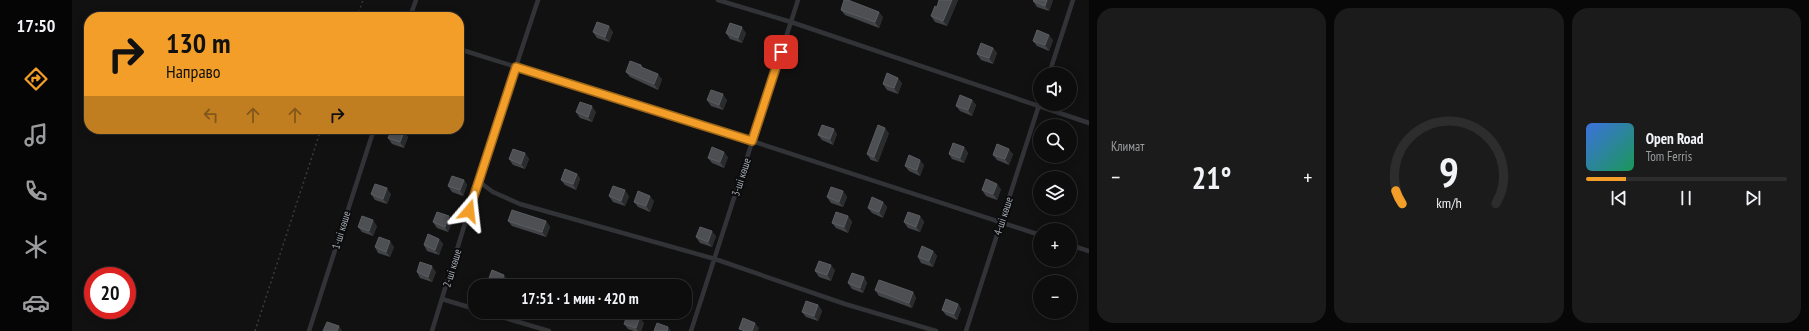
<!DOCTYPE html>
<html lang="ru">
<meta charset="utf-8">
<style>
:root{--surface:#0d0d0e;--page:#1b1b1c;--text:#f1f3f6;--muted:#9a9c9e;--line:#2d2d2e;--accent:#f29e28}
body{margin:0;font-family:"PT Sans Narrow",sans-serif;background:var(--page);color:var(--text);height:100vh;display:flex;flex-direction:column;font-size:15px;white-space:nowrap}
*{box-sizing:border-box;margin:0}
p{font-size:13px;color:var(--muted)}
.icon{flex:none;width:22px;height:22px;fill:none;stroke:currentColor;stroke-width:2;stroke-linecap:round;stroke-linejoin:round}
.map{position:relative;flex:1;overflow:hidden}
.sheet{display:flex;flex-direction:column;gap:8px;padding:8px;background:#070708;width:720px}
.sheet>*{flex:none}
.banner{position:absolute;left:12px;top:12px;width:380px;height:122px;border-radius:16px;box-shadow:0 2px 10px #0003,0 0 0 1px var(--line);background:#f29e28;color:#111;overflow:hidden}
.fabs{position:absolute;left:961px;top:67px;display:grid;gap:8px}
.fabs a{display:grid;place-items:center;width:44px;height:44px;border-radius:50%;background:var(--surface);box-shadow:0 2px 10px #0003,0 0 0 1px var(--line);font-size:20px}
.speed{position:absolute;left:12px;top:267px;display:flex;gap:8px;font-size:20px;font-weight:700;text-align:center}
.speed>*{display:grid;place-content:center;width:52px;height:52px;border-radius:50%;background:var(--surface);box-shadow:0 2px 10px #0003,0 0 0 1px var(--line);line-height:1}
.speed .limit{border:6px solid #d22;background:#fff;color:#111}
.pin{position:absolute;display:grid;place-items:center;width:34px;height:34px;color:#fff;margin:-17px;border-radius:8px;box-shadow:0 2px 6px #0006}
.me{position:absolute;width:44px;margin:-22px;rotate:17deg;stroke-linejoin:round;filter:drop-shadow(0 0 3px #0008)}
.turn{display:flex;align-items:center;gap:14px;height:84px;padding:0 16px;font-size:18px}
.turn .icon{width:52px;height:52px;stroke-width:2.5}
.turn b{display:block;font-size:28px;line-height:34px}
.lanes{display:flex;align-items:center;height:38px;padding:0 16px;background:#0003;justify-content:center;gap:20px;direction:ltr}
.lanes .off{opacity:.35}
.big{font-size:30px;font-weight:700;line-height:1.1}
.sheet .tile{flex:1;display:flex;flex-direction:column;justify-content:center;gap:6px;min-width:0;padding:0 14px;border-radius:16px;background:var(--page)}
.sheet .dial{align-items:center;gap:0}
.dial svg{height:104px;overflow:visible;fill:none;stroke:var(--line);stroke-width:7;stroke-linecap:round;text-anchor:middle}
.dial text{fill:var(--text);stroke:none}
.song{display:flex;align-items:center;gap:12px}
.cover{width:48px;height:48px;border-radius:6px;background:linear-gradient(135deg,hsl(220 70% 55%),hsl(150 70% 35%))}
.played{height:4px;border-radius:2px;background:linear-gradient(90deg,var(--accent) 20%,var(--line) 20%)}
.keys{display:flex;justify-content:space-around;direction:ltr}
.heat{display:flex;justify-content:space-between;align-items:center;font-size:22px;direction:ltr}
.sheet .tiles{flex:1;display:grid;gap:8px;grid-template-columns:repeat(3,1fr)}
.trip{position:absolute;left:396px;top:279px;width:224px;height:40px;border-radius:16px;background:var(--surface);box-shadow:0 2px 10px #0003,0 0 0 1px var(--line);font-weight:700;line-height:40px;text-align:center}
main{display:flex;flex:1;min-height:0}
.tabs{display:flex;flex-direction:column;width:72px;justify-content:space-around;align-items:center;background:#050506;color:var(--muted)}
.tabs .icon{width:28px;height:28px}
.tabs .selected{color:var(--accent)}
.tabs b{font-size:18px;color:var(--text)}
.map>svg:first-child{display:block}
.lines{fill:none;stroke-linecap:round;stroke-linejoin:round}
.path{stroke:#383a3e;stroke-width:1.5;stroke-dasharray:2 3;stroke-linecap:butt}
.service{stroke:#323337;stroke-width:4.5}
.wall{fill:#424447}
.shaded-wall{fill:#2a2b2d}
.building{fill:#4d4f53;stroke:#5a5d62}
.route-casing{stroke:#9d671a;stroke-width:10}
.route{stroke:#f29e28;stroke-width:7}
.labels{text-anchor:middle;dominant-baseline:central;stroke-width:4;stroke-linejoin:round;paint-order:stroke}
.street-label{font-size:11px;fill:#a2a9b3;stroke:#0c0c0d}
</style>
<main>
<nav class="tabs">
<b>17:50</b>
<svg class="icon selected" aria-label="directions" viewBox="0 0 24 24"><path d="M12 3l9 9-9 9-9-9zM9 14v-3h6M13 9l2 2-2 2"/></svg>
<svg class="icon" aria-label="music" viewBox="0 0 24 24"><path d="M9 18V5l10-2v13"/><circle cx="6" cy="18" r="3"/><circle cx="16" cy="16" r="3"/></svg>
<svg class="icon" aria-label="phone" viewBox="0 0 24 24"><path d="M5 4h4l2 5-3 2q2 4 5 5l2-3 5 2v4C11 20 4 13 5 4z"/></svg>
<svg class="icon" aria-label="climate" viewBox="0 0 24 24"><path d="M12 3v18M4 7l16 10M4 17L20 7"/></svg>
<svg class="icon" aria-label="car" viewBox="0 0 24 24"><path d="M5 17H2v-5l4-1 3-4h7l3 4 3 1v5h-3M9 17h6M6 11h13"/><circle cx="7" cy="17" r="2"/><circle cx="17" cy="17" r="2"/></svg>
</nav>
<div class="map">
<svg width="1017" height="331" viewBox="0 0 1017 331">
<rect width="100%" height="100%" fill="#111112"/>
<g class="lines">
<path class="path" d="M 285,17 L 291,0
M 183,331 L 249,129"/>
<path class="service" d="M 646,0 L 719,22 L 1017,123
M 338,17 L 344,0
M 387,49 L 680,141 L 968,235
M 977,74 L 1001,0
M 406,181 L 421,192 L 448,204 L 643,259 L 773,304 L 864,331
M 998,245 L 1017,251
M 370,299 L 403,309
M 413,312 L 477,331
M 237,331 L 302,129
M 360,331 L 406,181 L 466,0
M 619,331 L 726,0
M 894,331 L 968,102"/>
</g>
<path class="wall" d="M 867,0 L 886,0 L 875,26 L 863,22 L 859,16 L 865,7 Z
M 981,0 L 977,11 L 965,7 L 961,1 Z
M 769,10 L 811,17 L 807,28 L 773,15 Z
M 521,32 L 541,32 L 537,42 L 525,38 Z
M 654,33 L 674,33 L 670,43 L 658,39 Z
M 981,40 L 977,51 L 965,46 L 961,41 Z
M 921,48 L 925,53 L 921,64 L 909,60 L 905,54 Z
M 569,65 L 572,69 L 590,79 L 586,90 L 558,77 L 554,72 Z
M 830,83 L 826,94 L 815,90 L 811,84 Z
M 635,100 L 655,100 L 651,110 L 639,106 Z
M 900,100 L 904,105 L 900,116 L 888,111 L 884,106 Z
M 504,112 L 524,112 L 520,122 L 508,118 Z
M 332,132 L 336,137 L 332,148 L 320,144 L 316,138 Z
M 817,133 L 806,162 L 799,160 L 795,154 Z
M 765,134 L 761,145 L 750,140 L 746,135 Z
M 892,147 L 896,153 L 892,163 L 880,159 L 877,154 Z
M 453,153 L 457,159 L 453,169 L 441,165 L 437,159 Z
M 941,154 L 937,165 L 925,160 L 921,155 Z
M 656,157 L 652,168 L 640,163 L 636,158 Z
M 852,165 L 848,176 L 837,171 L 833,166 Z
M 505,174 L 508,179 L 504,190 L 493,185 L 489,180 Z
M 392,180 L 395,185 L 391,196 L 380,192 L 376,186 Z
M 929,189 L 925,200 L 914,196 L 910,190 Z
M 771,191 L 775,197 L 771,207 L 759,203 L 755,197 Z
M 299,194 L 319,194 L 315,204 L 303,200 Z
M 537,196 L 557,196 L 553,206 L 541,202 Z
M 582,201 L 578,212 L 566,207 L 562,202 Z
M 811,202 L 815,207 L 811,218 L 800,213 L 796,208 Z
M 776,216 L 780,222 L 776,233 L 764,228 L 760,223 Z
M 848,216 L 852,222 L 848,232 L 836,228 L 832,222 Z
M 436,221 L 474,221 L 478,227 L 474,237 L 440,226 Z
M 361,222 L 380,222 L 376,232 L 365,228 Z
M 305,226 L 301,236 L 290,232 L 286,227 Z
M 644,236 L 640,247 L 628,243 L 624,237 Z
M 367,239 L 371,244 L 367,255 L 355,251 L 352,245 Z
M 303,247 L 322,247 L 318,257 L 306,253 Z
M 861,251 L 865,256 L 861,267 L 849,263 L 846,257 Z
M 763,270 L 759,281 L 747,277 L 743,271 Z
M 345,272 L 364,272 L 360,282 L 348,278 Z
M 792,277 L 795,283 L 791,293 L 780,289 L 776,283 Z
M 436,280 L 433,286 L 420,286 L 416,281 Z
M 803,290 L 841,292 L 844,298 L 840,308 L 807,296 Z
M 886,304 L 889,309 L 885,320 L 874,315 L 870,310 Z
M 746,305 L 750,311 L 746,321 L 734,317 L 730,312 Z
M 508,312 L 522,312 L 520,317 Z
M 572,323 L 569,331 L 562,331 L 556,329 L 552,324 Z"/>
<path class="shaded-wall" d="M 880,0 L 886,0 L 875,26 L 871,21 Z
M 975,0 L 981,0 L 977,11 L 973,6 Z
M 807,12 L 811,17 L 807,28 L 803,22 Z
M 537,26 L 541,32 L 537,42 L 533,37 Z
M 670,27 L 674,33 L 670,43 L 666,38 Z
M 977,35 L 981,40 L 977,51 L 973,45 Z
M 921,48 L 925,53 L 921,64 L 917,58 Z
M 586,74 L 590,79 L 586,90 L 582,84 Z
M 826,78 L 830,83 L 826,94 L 822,88 Z
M 651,94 L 655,100 L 651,110 L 647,105 Z
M 900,100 L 904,105 L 900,116 L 896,110 Z
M 520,106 L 524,112 L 520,122 L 516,117 Z
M 813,128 L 817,133 L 806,162 L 802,157 Z
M 762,129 L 765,134 L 761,145 L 758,139 Z
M 332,132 L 336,137 L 332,148 L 328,142 Z
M 892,147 L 896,153 L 892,163 L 888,158 Z
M 937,149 L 941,154 L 937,165 L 933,159 Z
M 652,152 L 656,157 L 652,168 L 648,162 Z
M 453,153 L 457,159 L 453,169 L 449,164 Z
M 848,160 L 852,165 L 848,176 L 845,170 Z
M 505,174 L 508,179 L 504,190 L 501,184 Z
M 392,180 L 395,185 L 391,196 L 388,190 Z
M 925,184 L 929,189 L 925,200 L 921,194 Z
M 315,188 L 319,194 L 315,204 L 311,199 Z
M 553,190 L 557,196 L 553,206 L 549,201 Z
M 771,191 L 775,197 L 771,207 L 767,202 Z
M 578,196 L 582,201 L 578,212 L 574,206 Z
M 811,202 L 815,207 L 811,218 L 807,212 Z
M 377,216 L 380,222 L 376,232 L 373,227 Z
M 776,216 L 780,222 L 776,233 L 772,227 Z
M 848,216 L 852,222 L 848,232 L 844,227 Z
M 301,220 L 305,226 L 301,236 L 297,231 Z
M 474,221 L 478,227 L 474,237 L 470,232 Z
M 640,231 L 644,236 L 640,247 L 636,242 Z
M 367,239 L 371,244 L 367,255 L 363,250 Z
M 318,241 L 322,247 L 318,257 L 314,252 Z
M 861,251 L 865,256 L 861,267 L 857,261 Z
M 759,265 L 763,270 L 759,281 L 755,275 Z
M 360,266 L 364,272 L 360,282 L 356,277 Z
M 432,275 L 436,280 L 433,286 L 428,286 L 428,285 Z
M 792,277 L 795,283 L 791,293 L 788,288 Z
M 841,292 L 844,298 L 840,308 L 837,303 Z
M 886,304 L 889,309 L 885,320 L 882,314 Z
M 746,305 L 750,311 L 746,321 L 742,316 Z
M 517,312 L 522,312 L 520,317 Z
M 568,317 L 572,323 L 569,331 L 566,331 L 564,328 Z
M 683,323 L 687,328 L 686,331 L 680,331 Z
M 267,326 L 270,331 L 265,331 Z
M 596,327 L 599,331 L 595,331 Z"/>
<path class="building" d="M 772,0 L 776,0 L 807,12 L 803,22 L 769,10 Z
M 867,0 L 880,0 L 871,21 L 859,16 L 863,6 L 865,7 Z
M 962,0 L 975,0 L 973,6 L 961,1 Z
M 525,22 L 537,26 L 533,37 L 521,32 Z
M 658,23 L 670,27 L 666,38 L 654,33 Z
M 965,30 L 977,35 L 973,45 L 961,41 Z
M 909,43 L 921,48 L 917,58 L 905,54 Z
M 558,61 L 569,65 L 569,67 L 586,74 L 582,84 L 554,72 Z
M 815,73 L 826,78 L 822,88 L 811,84 Z
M 639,90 L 651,94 L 647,105 L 635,100 Z
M 888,95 L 900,100 L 896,110 L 884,106 Z
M 508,102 L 520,106 L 516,117 L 504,112 Z
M 750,125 L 762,129 L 758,139 L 746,135 Z
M 806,125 L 813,128 L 802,157 L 795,154 Z
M 320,129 L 324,129 L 332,132 L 328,142 L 316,138 Z
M 881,143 L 892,147 L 888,158 L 877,154 Z
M 925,144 L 937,149 L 933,159 L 921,155 Z
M 640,147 L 652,152 L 648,162 L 636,158 Z
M 441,149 L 453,153 L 449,164 L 437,159 Z
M 837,155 L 848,160 L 845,170 L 833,166 Z
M 493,169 L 505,174 L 501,184 L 489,180 Z
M 380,176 L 392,180 L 388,190 L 376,186 Z
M 914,179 L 925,184 L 921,194 L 910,190 Z
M 303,184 L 315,188 L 311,199 L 299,194 Z
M 541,186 L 553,190 L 549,201 L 537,196 Z
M 759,187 L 771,191 L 767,202 L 755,197 Z
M 566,191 L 578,196 L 574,206 L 562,202 Z
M 800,197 L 811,202 L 807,212 L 796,208 Z
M 440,210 L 474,221 L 470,232 L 436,221 Z
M 365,212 L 377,216 L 373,227 L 361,222 Z
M 764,212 L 776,216 L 772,227 L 760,223 Z
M 836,212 L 848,216 L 844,227 L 832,222 Z
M 290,216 L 301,220 L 297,231 L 286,227 Z
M 628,227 L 640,231 L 636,242 L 624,237 Z
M 356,234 L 367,239 L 363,250 L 352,245 Z
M 307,237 L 318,241 L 314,252 L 303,247 Z
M 850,246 L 861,251 L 857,261 L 846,257 Z
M 747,261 L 759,265 L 755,275 L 743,271 Z
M 348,262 L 360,266 L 356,277 L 345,272 Z
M 420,270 L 432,275 L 428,285 L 416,281 Z
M 780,273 L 792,277 L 788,288 L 776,283 Z
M 807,280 L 841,292 L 837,303 L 803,290 Z
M 874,299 L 886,304 L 882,314 L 870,310 Z
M 734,301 L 746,305 L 742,316 L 730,312 Z
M 556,313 L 568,317 L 564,328 L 552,324 Z
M 671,318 L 683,323 L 680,331 L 673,331 L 667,329 Z
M 255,322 L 267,326 L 265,331 L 251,331 Z
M 585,323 L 596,327 L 595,331 L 582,331 Z"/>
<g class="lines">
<defs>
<path id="route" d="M 397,211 L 444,67 L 680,141 L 709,52"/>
</defs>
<use href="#route" class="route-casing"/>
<use href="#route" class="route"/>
</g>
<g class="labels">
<g class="street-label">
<text transform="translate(669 177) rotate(-72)">3-ші көше</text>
<text transform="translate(931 216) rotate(-72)">4-ші көше</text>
<text transform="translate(269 230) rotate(-73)">1-ші көше</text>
<text transform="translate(380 268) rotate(-73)">2-ші көше</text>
</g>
</g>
</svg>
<div class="fabs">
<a><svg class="icon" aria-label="sound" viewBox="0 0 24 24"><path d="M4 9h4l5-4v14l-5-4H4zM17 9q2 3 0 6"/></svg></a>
<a><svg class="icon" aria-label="search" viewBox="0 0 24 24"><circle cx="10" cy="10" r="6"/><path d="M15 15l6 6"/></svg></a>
<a><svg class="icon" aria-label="layers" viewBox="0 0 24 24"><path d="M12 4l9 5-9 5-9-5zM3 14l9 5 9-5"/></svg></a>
<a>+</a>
<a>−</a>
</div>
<div class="speed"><div class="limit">20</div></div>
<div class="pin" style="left:709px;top:52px;background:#d93025"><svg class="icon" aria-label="arrive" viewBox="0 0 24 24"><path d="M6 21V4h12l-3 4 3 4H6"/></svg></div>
<svg class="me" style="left:397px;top:211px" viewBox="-20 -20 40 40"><path d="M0-17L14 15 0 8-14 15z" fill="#f29e28" stroke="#fff" stroke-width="4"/></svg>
<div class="trip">17:51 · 1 мин · 420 m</div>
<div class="banner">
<div class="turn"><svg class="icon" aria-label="right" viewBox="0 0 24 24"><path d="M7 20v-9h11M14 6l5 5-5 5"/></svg><div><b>130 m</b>Направо</div></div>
<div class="lanes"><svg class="icon off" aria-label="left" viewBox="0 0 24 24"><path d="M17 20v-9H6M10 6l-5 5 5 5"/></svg><svg class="icon off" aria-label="ahead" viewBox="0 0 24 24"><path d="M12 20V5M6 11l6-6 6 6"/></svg><svg class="icon off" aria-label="ahead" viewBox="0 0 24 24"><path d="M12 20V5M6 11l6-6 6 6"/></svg><svg class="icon" aria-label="right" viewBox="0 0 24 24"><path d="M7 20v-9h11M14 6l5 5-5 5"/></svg></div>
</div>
</div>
<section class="sheet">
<div class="tiles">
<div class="tile"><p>Климат</p>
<div class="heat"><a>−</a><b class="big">21°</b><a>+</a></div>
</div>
<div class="tile dial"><svg viewBox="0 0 100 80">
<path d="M14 69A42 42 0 1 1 86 69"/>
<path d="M14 69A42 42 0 0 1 9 59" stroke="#f29e28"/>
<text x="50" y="56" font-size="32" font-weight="700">9</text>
<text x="50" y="72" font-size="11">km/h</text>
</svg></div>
<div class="tile">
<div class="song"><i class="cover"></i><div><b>Open Road</b><p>Tom Ferris</p></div></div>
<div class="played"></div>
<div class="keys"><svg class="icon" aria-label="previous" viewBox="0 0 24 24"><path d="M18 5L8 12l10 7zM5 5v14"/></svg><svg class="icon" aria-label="pause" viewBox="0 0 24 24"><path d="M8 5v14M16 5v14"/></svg><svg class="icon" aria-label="next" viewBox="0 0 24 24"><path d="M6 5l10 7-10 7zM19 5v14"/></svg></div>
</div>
</div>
</section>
</main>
